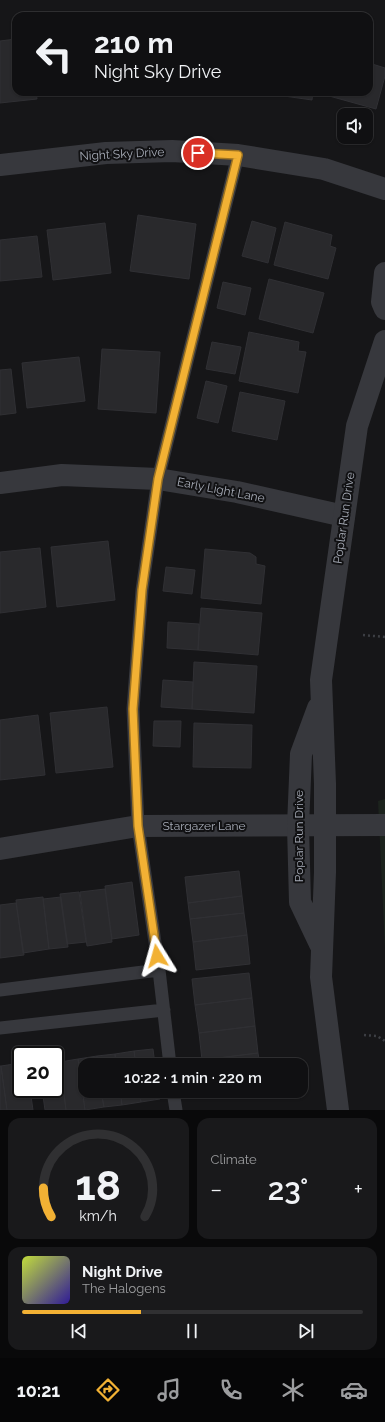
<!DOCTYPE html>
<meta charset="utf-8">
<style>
:root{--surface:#101012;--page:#19191b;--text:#f1f3f6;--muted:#9c9d9f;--line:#303032;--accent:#f2b134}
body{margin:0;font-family:Raleway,sans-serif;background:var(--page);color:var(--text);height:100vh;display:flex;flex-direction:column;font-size:15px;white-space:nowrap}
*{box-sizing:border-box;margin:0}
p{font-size:13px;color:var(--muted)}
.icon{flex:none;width:22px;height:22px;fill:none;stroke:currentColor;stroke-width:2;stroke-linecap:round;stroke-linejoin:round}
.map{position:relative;height:1110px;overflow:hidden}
.details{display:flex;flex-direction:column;gap:8px;padding:8px;background:#09090a;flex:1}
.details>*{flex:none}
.top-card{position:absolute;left:12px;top:12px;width:361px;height:84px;border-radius:12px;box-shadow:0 1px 3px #0004,0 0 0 1px var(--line);background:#101012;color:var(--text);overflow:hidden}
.controls{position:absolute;left:337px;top:108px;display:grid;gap:8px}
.controls a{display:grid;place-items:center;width:36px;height:36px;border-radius:8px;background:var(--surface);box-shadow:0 1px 3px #0004,0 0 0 1px var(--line);font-size:20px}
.speed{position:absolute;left:12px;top:1046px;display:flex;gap:8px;font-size:20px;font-weight:700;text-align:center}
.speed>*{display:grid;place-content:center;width:52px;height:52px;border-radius:50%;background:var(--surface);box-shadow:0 1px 3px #0004,0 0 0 1px var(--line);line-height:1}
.speed .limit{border:2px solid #111;border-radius:6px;background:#fff;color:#111}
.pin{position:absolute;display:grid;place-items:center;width:34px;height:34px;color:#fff;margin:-17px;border:2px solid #fff;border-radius:50%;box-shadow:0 1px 4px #0007}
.me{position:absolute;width:44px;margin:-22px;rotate:352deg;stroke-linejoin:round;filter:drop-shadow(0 0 3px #0008)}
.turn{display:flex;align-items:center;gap:14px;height:84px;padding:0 16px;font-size:18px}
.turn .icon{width:52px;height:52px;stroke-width:2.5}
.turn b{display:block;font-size:28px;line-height:34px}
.big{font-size:30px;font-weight:600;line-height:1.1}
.details .card{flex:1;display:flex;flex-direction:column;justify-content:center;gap:6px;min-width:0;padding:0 14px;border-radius:12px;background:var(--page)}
.details .dial{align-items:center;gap:0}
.dial svg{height:104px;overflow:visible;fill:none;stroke:var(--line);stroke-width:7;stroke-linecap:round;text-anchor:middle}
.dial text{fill:var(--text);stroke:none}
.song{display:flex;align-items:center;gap:12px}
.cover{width:48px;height:48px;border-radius:6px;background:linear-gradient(135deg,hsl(70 70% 55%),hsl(250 70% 35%))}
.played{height:4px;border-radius:2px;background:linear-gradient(90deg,var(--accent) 35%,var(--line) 35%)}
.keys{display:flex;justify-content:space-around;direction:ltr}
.heat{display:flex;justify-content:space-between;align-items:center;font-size:22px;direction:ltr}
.details .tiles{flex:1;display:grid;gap:8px;grid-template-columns:1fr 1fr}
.card:last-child{grid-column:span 2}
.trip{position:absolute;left:78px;top:1058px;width:230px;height:40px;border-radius:12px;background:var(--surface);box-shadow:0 1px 3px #0004,0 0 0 1px var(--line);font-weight:600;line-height:40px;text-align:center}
.dock{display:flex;height:64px;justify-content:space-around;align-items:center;background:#060607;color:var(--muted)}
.dock .icon{width:28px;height:28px}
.dock .active{color:var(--accent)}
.dock b{font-size:18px;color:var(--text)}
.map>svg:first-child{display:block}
.green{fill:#1c231d}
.building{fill:#29292c;stroke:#303034}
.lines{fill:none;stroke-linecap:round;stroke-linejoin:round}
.path{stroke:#3d3f44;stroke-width:2.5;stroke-dasharray:2 3;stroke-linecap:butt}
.service{stroke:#37383d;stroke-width:13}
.minor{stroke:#37383d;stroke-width:22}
.tertiary{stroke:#37383d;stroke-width:22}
.route-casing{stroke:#9d7322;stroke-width:10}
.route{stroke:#f2b134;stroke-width:7}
.labels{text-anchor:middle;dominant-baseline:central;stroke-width:4;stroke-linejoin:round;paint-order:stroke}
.street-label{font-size:12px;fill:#a8adb8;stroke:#111113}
</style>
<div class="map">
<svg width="385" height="1110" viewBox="0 0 385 1110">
<rect width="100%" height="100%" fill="#161618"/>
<path class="green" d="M 385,799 L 385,949 L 378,801 Z"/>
<path class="building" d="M 16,39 L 16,92 L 36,92 L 37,99 L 0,103 L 0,41 Z
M 369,63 L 385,68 L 385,76 L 376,109 L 322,94 L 323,92 L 369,92 Z
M 256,92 L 313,92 L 312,100 Z
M 138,215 L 196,224 L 189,279 L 130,271 Z
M 252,221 L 276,228 L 268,263 L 242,256 Z
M 285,222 L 332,235 L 330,246 L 336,248 L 328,279 L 274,265 Z
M 105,223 L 111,273 L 53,280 L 47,230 Z
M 37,236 L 42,277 L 0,281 L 0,240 Z
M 269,279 L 324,293 L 313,333 L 259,319 Z
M 223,282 L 251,288 L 245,315 L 217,308 Z
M 249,332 L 299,342 L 298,351 L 306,352 L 298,393 L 239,381 Z
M 212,342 L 241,347 L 235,374 L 206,369 Z
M 102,349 L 160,352 L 156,413 L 98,409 Z
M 79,357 L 85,401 L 27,408 L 22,363 Z
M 11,369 L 16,413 L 0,415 L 0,370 Z
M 206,381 L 227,386 L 218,423 L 197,418 Z
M 240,392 L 285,401 L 277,440 L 232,431 Z
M 108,541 L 115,600 L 57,607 L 51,547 Z
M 40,548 L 46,607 L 0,613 L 0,552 Z
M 205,549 L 250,553 L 256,557 L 256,564 L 265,566 L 261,604 L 201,598 Z
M 166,567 L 195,570 L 192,594 L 163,591 Z
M 201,608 L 262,613 L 258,655 L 198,650 Z
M 168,622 L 199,624 L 198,650 L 167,648 Z
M 194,662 L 257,666 L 254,713 L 192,709 Z
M 163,680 L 193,682 L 192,709 L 161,707 Z
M 107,707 L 113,767 L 56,773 L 50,713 Z
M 38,715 L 45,775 L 0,780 L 0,720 Z
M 154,721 L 181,721 L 180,747 L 153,746 Z
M 194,723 L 252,725 L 251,768 L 193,767 Z
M 239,871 L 242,896 L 188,903 L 185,877 Z
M 132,882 L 139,935 L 112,939 L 105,886 Z
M 105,889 L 112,942 L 87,946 L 80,892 Z
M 79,892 L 86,942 L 67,944 L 60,894 Z
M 242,896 L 244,913 L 190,919 L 188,903 Z
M 43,897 L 49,949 L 23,953 L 16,900 Z
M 61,897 L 68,947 L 49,949 L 43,899 Z
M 16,903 L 24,955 L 0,958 L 0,905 Z
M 244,913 L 247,935 L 193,942 L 190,919 Z
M 247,935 L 250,964 L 196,970 L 193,942 Z
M 249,973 L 252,998 L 195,1005 L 192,979 Z
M 252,998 L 255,1026 L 199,1033 L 195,1005 Z
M 255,1026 L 258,1053 L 202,1060 L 199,1033 Z
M 153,1049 L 155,1065 L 136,1065 L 134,1051 Z
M 134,1051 L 136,1065 L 116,1065 L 115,1054 Z
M 258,1053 L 260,1065 L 203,1065 L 202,1060 Z
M 115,1054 L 116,1065 L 98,1065 L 97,1056 Z
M 97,1056 L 98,1065 L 85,1065 L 85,1091 L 101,1091 L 104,1107 L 85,1110 L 78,1059 Z
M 78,1059 L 85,1110 L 66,1110 L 60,1062 Z
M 55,1062 L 60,1062 L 66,1110 L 45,1110 L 42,1089 L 55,1089 Z
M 21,1063 L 21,1089 L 30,1089 L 33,1110 L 7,1110 L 1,1066 Z
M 0,1066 L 1,1066 L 7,1110 L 0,1110 Z
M 101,1091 L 120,1091 L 122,1105 L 104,1107 Z
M 120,1091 L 139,1091 L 141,1102 L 122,1105 Z
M 139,1091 L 159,1091 L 160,1099 L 141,1102 Z"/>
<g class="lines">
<path class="path" d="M 363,635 L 385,637
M 364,1035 L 377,1036 L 385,1041"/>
<path class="service" d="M 0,990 L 159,970
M 0,1028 L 164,1010
M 170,1065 L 159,970 L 138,826 L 133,709 L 142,590 L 158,479 L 238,155
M 173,1091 L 176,1110"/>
<path class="minor" d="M 0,165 L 106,153 L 172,151 L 238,155 L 324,169 L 385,189
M 0,483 L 62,475 L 158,479 L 237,492 L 344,516
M 0,849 L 138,826 L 385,825"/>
<path class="tertiary" d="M 385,273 L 382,302 L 385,309
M 318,708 L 301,754 L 298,826 L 300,902 L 320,944
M 338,1110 L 321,977 L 325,872 L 325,784 L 321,680 L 357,426 L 385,341"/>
</g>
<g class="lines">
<defs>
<path id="route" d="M 157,956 L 138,826 L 133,709 L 142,590 L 158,479 L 238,155 L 198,153"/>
</defs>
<use href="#route" class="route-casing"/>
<use href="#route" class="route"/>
</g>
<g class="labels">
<g class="street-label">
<text transform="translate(122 154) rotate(-3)">Night Sky Drive</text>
<text transform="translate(221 490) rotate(11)">Early Light Lane</text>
<text transform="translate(344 518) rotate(-82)">Poplar Run Drive</text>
<text x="204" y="826">Stargazer Lane</text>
<text transform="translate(299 836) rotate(-90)">Poplar Run Drive</text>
</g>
</g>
</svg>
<div class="controls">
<a><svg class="icon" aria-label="sound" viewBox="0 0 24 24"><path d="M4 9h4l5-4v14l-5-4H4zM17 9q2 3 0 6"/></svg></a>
</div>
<div class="speed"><div class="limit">20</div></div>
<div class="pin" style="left:198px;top:153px;background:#d93025"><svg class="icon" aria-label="arrive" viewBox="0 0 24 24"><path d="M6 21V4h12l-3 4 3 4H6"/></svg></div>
<svg class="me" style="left:157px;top:956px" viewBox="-20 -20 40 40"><path d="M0-17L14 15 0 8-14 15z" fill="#f2b134" stroke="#fff" stroke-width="4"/></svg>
<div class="trip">10:22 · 1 min · 220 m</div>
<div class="top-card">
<div class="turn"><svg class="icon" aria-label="left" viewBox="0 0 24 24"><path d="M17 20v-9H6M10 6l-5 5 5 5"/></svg><div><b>210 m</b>Night Sky Drive</div></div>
</div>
</div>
<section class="details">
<div class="tiles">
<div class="card dial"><svg viewBox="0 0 100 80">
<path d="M14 69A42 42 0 1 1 86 69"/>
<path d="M14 69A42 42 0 0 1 8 47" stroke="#f2b134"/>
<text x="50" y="56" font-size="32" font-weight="700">18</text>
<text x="50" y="72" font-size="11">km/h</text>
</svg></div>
<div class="card"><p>Climate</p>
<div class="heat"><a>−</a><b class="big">23°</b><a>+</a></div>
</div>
<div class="card">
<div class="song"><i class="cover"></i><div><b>Night Drive</b><p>The Halogens</p></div></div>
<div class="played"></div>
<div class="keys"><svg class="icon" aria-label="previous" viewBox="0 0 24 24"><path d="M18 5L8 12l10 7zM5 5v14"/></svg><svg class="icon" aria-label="pause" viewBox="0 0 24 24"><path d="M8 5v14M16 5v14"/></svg><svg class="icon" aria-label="next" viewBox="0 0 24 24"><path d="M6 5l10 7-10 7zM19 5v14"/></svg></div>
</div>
</div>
</section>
<nav class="dock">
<b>10:21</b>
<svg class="icon active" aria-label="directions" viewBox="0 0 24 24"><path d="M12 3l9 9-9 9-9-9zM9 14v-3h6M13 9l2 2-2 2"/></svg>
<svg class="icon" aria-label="music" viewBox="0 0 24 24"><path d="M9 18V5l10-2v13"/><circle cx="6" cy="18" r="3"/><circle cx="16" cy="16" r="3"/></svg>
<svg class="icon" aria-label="phone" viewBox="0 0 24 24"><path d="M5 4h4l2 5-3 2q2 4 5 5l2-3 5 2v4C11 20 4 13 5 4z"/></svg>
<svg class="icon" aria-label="climate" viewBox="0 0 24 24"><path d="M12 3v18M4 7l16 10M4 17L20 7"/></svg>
<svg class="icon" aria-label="car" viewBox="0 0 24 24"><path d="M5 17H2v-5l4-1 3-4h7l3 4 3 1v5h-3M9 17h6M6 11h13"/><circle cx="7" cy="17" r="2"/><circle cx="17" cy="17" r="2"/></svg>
</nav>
